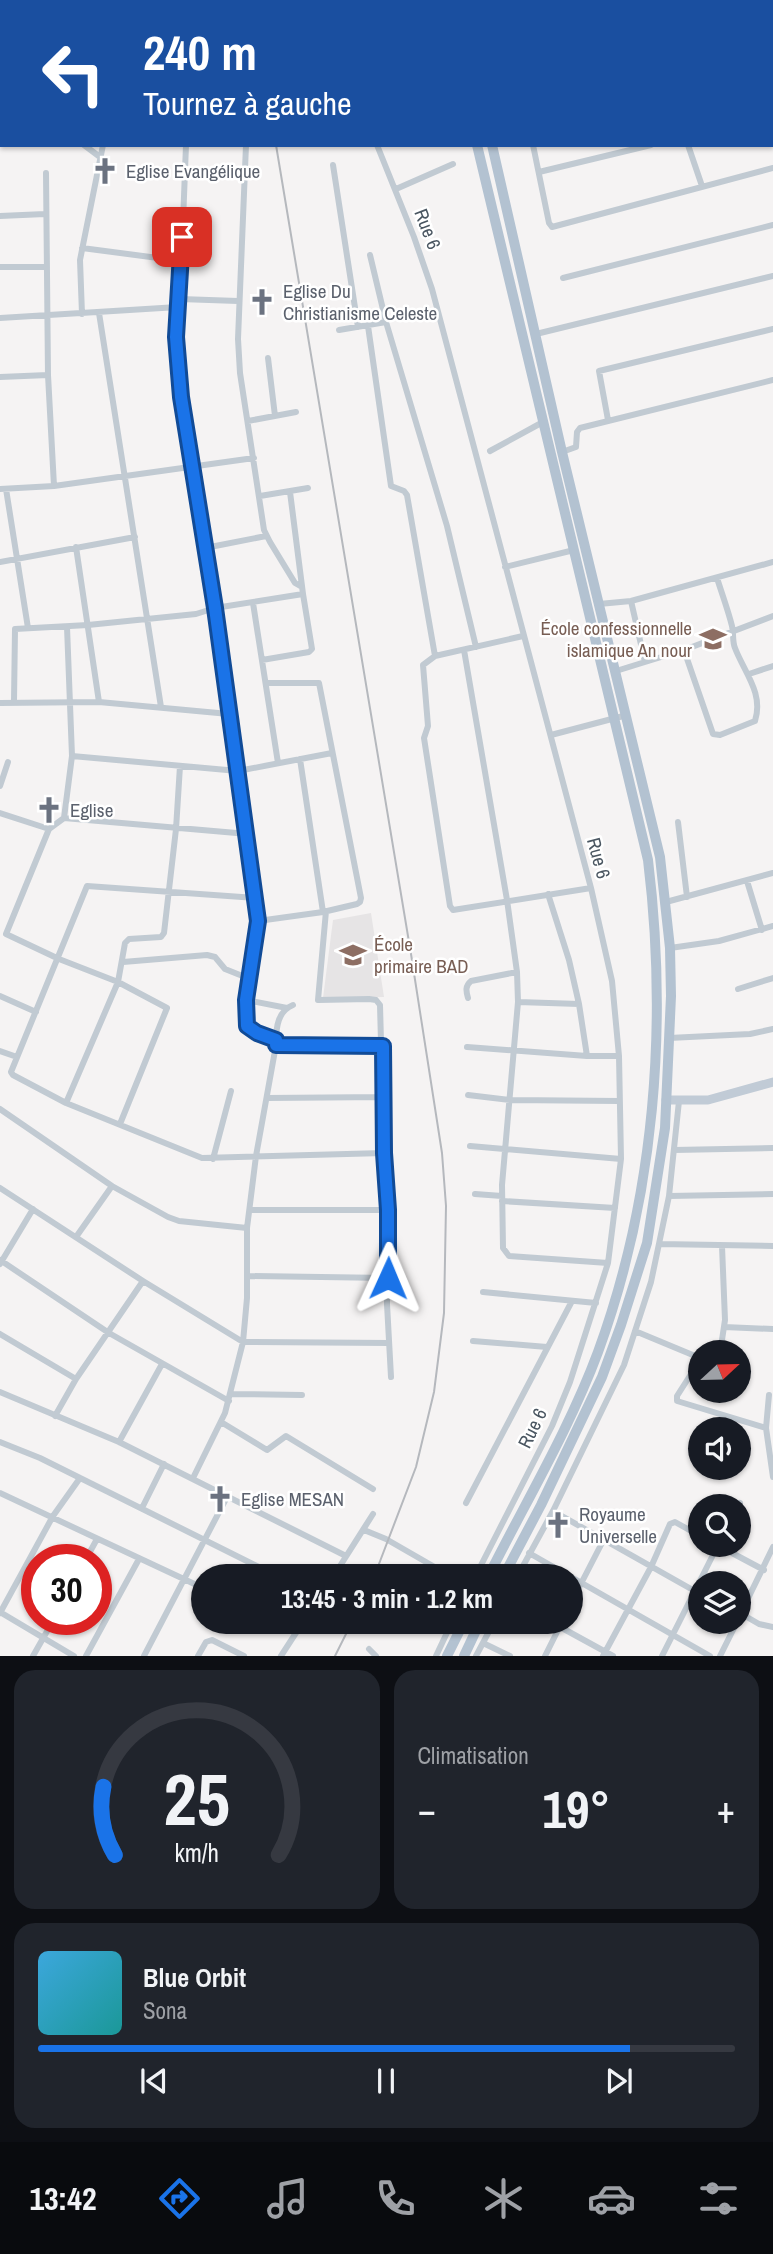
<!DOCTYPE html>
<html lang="fr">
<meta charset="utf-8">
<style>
:root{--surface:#171b24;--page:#20242c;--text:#f1f3f6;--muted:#9ea1a6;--line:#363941;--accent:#1a73e8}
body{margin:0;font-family:"Archivo Narrow",sans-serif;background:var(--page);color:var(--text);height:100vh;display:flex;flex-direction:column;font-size:26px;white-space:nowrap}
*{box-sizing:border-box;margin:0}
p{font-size:23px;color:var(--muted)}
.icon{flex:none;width:38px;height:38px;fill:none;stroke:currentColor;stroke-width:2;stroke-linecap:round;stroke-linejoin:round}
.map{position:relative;height:1656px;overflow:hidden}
.drawer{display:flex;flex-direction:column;gap:14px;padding:14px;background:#0d0f14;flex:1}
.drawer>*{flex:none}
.banner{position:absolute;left:0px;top:0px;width:774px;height:147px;box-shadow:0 2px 5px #0004;background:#1a4fa0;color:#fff;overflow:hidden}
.needle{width:46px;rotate:68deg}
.controls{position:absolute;left:688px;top:1340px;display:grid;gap:14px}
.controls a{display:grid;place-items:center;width:63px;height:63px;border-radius:50%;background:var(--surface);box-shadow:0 2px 5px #0004;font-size:35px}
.speed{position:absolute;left:21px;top:1544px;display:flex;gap:14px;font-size:35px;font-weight:700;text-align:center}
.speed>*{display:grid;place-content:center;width:91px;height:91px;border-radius:50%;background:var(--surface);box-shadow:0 2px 5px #0004;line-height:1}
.speed .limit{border:10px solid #d22;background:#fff;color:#111}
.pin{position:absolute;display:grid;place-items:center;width:60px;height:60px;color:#fff;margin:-30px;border-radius:14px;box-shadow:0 4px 10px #0006}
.me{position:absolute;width:77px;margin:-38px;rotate:1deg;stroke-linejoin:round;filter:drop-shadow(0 0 5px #0008)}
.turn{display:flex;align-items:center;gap:24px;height:147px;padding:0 28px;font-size:32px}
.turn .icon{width:91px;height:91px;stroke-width:2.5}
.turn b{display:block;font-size:49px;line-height:60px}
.big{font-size:52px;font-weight:700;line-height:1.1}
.drawer .card{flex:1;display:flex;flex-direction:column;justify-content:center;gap:10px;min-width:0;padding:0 24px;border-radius:21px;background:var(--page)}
.drawer .dial{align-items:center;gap:0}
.dial svg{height:182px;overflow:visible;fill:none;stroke:var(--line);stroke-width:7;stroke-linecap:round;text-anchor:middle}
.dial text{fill:var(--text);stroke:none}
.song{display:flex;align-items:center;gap:21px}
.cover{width:84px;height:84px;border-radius:10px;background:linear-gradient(135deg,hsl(200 70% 55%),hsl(180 70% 35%))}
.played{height:7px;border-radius:4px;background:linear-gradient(90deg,var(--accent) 85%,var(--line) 85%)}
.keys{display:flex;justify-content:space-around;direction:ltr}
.heat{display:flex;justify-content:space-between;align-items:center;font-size:38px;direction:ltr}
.drawer .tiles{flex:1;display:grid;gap:14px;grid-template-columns:1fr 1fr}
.card:last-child{grid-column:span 2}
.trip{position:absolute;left:191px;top:1564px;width:392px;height:70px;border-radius:35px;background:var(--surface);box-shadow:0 2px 5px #0004;font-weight:700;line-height:70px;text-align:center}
.tabs{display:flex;height:112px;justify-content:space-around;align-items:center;background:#090b0e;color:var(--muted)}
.tabs .icon{width:49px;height:49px}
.tabs .on{color:var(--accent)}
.tabs b{font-size:32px;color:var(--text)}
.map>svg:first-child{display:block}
.education{fill:#e6e4e5}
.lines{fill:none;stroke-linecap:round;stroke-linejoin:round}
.street{stroke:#c1cad2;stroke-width:6}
.secondary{stroke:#c1cbd6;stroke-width:9}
.primary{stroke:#b3c2d1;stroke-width:10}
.rail{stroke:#b5b8bd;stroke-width:2}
.route-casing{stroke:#114b97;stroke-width:18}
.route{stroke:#1a73e8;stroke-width:12}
.labels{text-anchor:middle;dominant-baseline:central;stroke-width:5;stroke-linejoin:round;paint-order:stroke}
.worship-label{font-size:19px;fill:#5b616d;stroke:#fff;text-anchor:start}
.street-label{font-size:19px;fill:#4a5661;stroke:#fff}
.education-label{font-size:19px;fill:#785e54;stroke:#fff;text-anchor:end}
</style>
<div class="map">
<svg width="773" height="1656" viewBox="0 0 773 1656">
<rect width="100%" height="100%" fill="#f5f3f3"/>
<path class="education" d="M 371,913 L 384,997 L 323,998 L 333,920 Z"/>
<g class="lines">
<path class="street" d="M 178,0 L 178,2
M 330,0 L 330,2
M 389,0 L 389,2
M 34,2 L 35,0
M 126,2 L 126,0
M 534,2 L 536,0
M 0,40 L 2,39
M 0,104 L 2,106
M 772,115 L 773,115
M 84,145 L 100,157
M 246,145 L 238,339 L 240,373 L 264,530 L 270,542 L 295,583 L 302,587
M 377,145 L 414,237 L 432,289 L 591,888 L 612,981 L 619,1056 L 621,1159 L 608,1263 L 570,1382 L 552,1426 L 475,1577
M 533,145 L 549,223 L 552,227 L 773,168
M 688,145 L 702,186
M 333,165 L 358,327
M 539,172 L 651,145
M 46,173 L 48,375 L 54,486
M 396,189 L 453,164
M 0,216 L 45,214
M 82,248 L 181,261
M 370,255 L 386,322 L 447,526 L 476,647
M 0,267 L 47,267
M 563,278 L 773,225
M 180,299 L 186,145
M 178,307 L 176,337 L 181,397 L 215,608 L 258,921 L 246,1018 L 247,1026 L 257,1033 L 276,1040
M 99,313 L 161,707
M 82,314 L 80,260 L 103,145
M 0,318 L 178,307 L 180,299 L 238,301
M 368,326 L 391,486 L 404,491 L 407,495 L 435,656
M 339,330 L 386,322
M 536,334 L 773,276
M 268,358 L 275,416
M 0,377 L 48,375
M 608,420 L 599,371 L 773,329
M 248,421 L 296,412
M 490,451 L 543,422
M 562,452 L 576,447 L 577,432 L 580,428 L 773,380
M 0,489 L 54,486 L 254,458
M 6,489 L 28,628
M 260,496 L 308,488
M 76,547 L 99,702
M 205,548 L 266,536
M 0,562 L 135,537
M 505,567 L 574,550
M 253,603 L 278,763
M 599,604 L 631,601 L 773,562
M 523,636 L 435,656 L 423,665 L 428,726 L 424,738 L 450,906 L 453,910 L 591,888
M 464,650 L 507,900 L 517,972 L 518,1002 L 502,1185 L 503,1248 L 509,1256 L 608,1263
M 684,650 L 713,734 L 720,735 L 755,721 C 764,693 744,672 735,648 C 732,641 734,634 732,626 C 728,610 722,594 717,578
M 262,660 L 309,652 L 312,649 L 303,594
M 645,662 L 684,650 L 773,616
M 616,671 L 645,662 L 631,601
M 749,674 L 773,666
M 266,683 L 319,683 L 361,898 L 360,902 L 357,904 L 323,912 L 300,759
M 14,701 L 15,629 L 88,625 L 196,614 L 215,608 L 303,594 L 290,492
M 0,703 L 99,702 L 229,714
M 551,735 L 627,715
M 72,756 L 238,771 L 332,753
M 0,786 L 8,762
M 0,813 L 49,829
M 64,818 L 72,756 L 67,627
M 678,822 L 687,897
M 747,881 L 762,930
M 548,894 L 569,960 L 579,1004
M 256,898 L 87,886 L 11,1072 L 13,1075 L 66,1103 L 202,1158 L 384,1153
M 666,902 L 773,873
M 326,911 L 318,1000 L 369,999 L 376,1000 L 380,1005 L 384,1153 L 388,1210 L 387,1304 L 391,1377
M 258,921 L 323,912
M 670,948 L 719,941 L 773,926
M 123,962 L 207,955 L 215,957 L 225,969 L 250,979
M 738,989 L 773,978
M 0,996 L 36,1012
M 468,998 C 466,991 465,986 471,981 L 517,972
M 246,1000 L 287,1008
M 518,1002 L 579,1004 L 587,1056
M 669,1038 L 750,1034 L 773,1029
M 276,1042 C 276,1027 278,1011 293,1005
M 467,1047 L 587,1056 L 619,1056
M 0,1051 L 17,1057
M 468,1095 L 510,1100 L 619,1101
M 267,1098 L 384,1097
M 66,1103 L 118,982 L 125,943 L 129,939 L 161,937 L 164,933 L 176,829 L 180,766
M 0,1109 L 112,1186 L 168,1217 L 179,1221 L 247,1228
M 120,1124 L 167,1008 L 118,982 L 59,959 L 6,934 L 49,829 L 64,818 L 248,834
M 470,1146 L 621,1159
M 674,1150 L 773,1148
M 213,1159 L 231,1091
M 0,1188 L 143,1281 L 243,1342 L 389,1343
M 475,1194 L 502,1196
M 669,1196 L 773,1194
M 502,1201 L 615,1208
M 250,1210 L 388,1210
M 76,1237 L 112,1186
M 659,1244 L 773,1246
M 0,1260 L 109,1333 L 229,1401
M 0,1264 L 33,1209
M 247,1276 L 388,1278
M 483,1292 L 596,1303
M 724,1327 L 773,1329
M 635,1331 L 700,1358
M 0,1334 L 76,1379
M 473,1341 L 547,1347
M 720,1353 L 725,1320 L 722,1246
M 700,1360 L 677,1396 L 677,1401 L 766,1428
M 0,1392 L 119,1442 L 346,1556
M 230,1394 L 302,1395
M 769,1395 L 766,1428 L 773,1477
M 55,1416 L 76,1379 L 143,1281
M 221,1422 L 267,1450 L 286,1436 L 373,1489
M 0,1442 L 40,1458 L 279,1577
M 119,1442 L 162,1364
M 193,1478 L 225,1413 L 243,1342 L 247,1298 L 247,1228 L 256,1156 L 276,1045 L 383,1046
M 0,1493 L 203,1588
M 466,1503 L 572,1301
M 738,1507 L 740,1503
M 142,1508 L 164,1464
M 553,1511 L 700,1594
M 364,1530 L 386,1539 L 452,1577
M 717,1545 L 764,1570
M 529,1553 L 710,1656
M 86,1559 L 97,1539
M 333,1577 L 373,1514
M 517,1577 L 553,1511 L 624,1365 L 651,1282 L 669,1196 L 679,1101
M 570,1605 L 604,1539
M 0,1612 L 74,1656
M 0,1613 L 53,1516 L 80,1478
M 740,1613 L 759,1624 L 773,1627
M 738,1619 L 773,1547
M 274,1622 L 296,1633
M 551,1622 L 613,1656
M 483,1643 L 510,1656
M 369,1649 L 376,1656
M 33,1656 L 54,1619
M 86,1656 L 139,1559
M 144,1656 L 228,1495
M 198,1656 L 206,1642 L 212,1640 L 244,1656
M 281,1656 L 303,1622
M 436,1656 L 452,1622
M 476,1656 L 494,1622
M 545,1656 L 562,1622
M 603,1656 L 651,1567 L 670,1524 L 675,1522 L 700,1536
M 662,1656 L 718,1545
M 720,1656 L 737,1622"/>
<path class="secondary" d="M 666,1100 L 708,1100 L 773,1082"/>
<path class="primary" d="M 429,0 L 430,2
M 441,0 L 441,2
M 455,0 L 456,2
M 473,0 L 473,2
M 477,145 L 648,860 C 668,1025 655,1196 598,1352 C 569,1430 525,1503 488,1577
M 492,145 L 562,452 L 660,857 L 670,948 L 671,996 L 665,1128 L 647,1243 L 621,1325 L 602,1377 L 541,1505 L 503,1577
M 447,1656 L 464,1622
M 464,1656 L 480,1622"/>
<path class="rail" d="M 253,0 L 253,2
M 276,145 L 411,954 L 442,1153 L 446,1206 L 444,1313 L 434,1392 L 416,1467 L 374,1577
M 335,1656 L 352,1622"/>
</g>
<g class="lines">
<defs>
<path id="route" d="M 182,237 L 176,337 L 181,397 L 215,608 L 258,921 L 246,1000 L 247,1026 L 257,1033 L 276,1040 L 276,1045 L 383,1046 L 384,1153 L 388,1210 L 388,1278"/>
</defs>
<use href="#route" class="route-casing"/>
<use href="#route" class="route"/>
</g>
<defs>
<symbol id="church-bare" viewBox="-9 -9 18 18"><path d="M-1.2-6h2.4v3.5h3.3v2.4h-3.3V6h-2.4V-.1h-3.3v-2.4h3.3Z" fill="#6b7280" stroke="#fff" stroke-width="2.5" paint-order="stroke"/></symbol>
<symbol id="school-bare" viewBox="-9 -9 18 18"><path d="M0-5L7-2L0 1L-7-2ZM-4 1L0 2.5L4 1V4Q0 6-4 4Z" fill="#8d6e63" stroke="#fff" stroke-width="2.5" paint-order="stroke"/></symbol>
</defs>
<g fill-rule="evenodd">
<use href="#church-bare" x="86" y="152" width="38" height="38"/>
<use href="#church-bare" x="243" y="283" width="38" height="38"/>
<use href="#school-bare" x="694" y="620" width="38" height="38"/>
<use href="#church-bare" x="30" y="791" width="38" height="38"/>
<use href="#school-bare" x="334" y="936" width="38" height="38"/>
<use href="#church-bare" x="201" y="1480" width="38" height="38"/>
<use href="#church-bare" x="539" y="1506" width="38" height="38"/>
</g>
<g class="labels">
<g class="worship-label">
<text x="126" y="171">Eglise Evangélique</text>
<text x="283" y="291">Eglise Du<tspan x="283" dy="22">Christianisme Celeste</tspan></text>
<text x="70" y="810">Eglise</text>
<text x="241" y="1499">Eglise MESAN</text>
<text x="579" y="1514">Royaume<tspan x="579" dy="22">Universelle</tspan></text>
</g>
<g class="street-label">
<text transform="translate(428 229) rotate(69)">Rue 6</text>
<text transform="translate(599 858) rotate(75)">Rue 6</text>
<text transform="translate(532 1428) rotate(-64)">Rue 6</text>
</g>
<g class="education-label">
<text x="692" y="628">École confessionnelle<tspan x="692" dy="22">islamique An nour</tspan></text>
<text x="374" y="944" text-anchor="start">École<tspan x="374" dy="22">primaire BAD</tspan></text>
</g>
</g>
</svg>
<div class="controls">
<a><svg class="needle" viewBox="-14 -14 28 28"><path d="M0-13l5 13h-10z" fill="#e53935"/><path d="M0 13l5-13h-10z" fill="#9ea1a6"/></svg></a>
<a><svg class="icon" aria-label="sound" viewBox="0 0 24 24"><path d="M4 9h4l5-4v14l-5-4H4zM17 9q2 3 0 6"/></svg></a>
<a><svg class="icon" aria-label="search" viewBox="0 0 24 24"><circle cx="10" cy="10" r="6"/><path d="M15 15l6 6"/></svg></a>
<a><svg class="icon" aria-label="layers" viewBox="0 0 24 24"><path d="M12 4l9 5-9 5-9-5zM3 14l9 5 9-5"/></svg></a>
</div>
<div class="speed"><div class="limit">30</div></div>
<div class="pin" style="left:182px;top:237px;background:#d93025"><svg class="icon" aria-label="arrive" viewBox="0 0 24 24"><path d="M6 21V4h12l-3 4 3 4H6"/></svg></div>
<svg class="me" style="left:388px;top:1278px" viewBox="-20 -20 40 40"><path d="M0-17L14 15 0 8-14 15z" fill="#1a73e8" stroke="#fff" stroke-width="4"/></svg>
<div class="trip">13:45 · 3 min · 1.2 km</div>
<div class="banner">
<div class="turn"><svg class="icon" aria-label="left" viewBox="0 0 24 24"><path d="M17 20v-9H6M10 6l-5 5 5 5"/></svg><div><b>240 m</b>Tournez à gauche</div></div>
</div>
</div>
<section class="drawer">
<div class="tiles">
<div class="card dial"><svg viewBox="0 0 100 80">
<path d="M14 69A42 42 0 1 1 86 69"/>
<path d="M14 69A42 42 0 0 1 9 39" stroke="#1a73e8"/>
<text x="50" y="56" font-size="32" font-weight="700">25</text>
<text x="50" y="72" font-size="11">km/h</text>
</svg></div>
<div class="card"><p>Climatisation</p>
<div class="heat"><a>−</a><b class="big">19°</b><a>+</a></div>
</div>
<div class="card">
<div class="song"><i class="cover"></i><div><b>Blue Orbit</b><p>Sona</p></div></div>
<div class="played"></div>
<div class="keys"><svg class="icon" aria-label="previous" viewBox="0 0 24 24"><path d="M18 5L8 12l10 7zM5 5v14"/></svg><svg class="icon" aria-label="pause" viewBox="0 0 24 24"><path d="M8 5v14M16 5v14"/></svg><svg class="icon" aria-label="next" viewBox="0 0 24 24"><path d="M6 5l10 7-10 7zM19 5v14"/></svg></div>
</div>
</div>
</section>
<nav class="tabs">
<b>13:42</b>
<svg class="icon on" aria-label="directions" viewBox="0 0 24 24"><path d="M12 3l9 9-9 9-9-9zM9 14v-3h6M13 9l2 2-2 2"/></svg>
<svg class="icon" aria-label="music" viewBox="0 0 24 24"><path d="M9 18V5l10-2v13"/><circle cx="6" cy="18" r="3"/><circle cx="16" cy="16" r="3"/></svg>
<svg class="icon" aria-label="phone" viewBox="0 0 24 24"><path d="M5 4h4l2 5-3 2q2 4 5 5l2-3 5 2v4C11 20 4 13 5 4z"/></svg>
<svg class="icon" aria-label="climate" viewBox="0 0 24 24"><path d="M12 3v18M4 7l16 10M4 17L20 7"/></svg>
<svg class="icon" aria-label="car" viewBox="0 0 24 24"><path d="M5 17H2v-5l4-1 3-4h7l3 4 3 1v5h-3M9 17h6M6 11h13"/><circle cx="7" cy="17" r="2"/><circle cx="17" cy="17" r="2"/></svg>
<svg class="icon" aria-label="filters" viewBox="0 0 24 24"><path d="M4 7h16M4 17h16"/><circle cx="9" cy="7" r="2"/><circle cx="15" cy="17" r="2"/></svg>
</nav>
